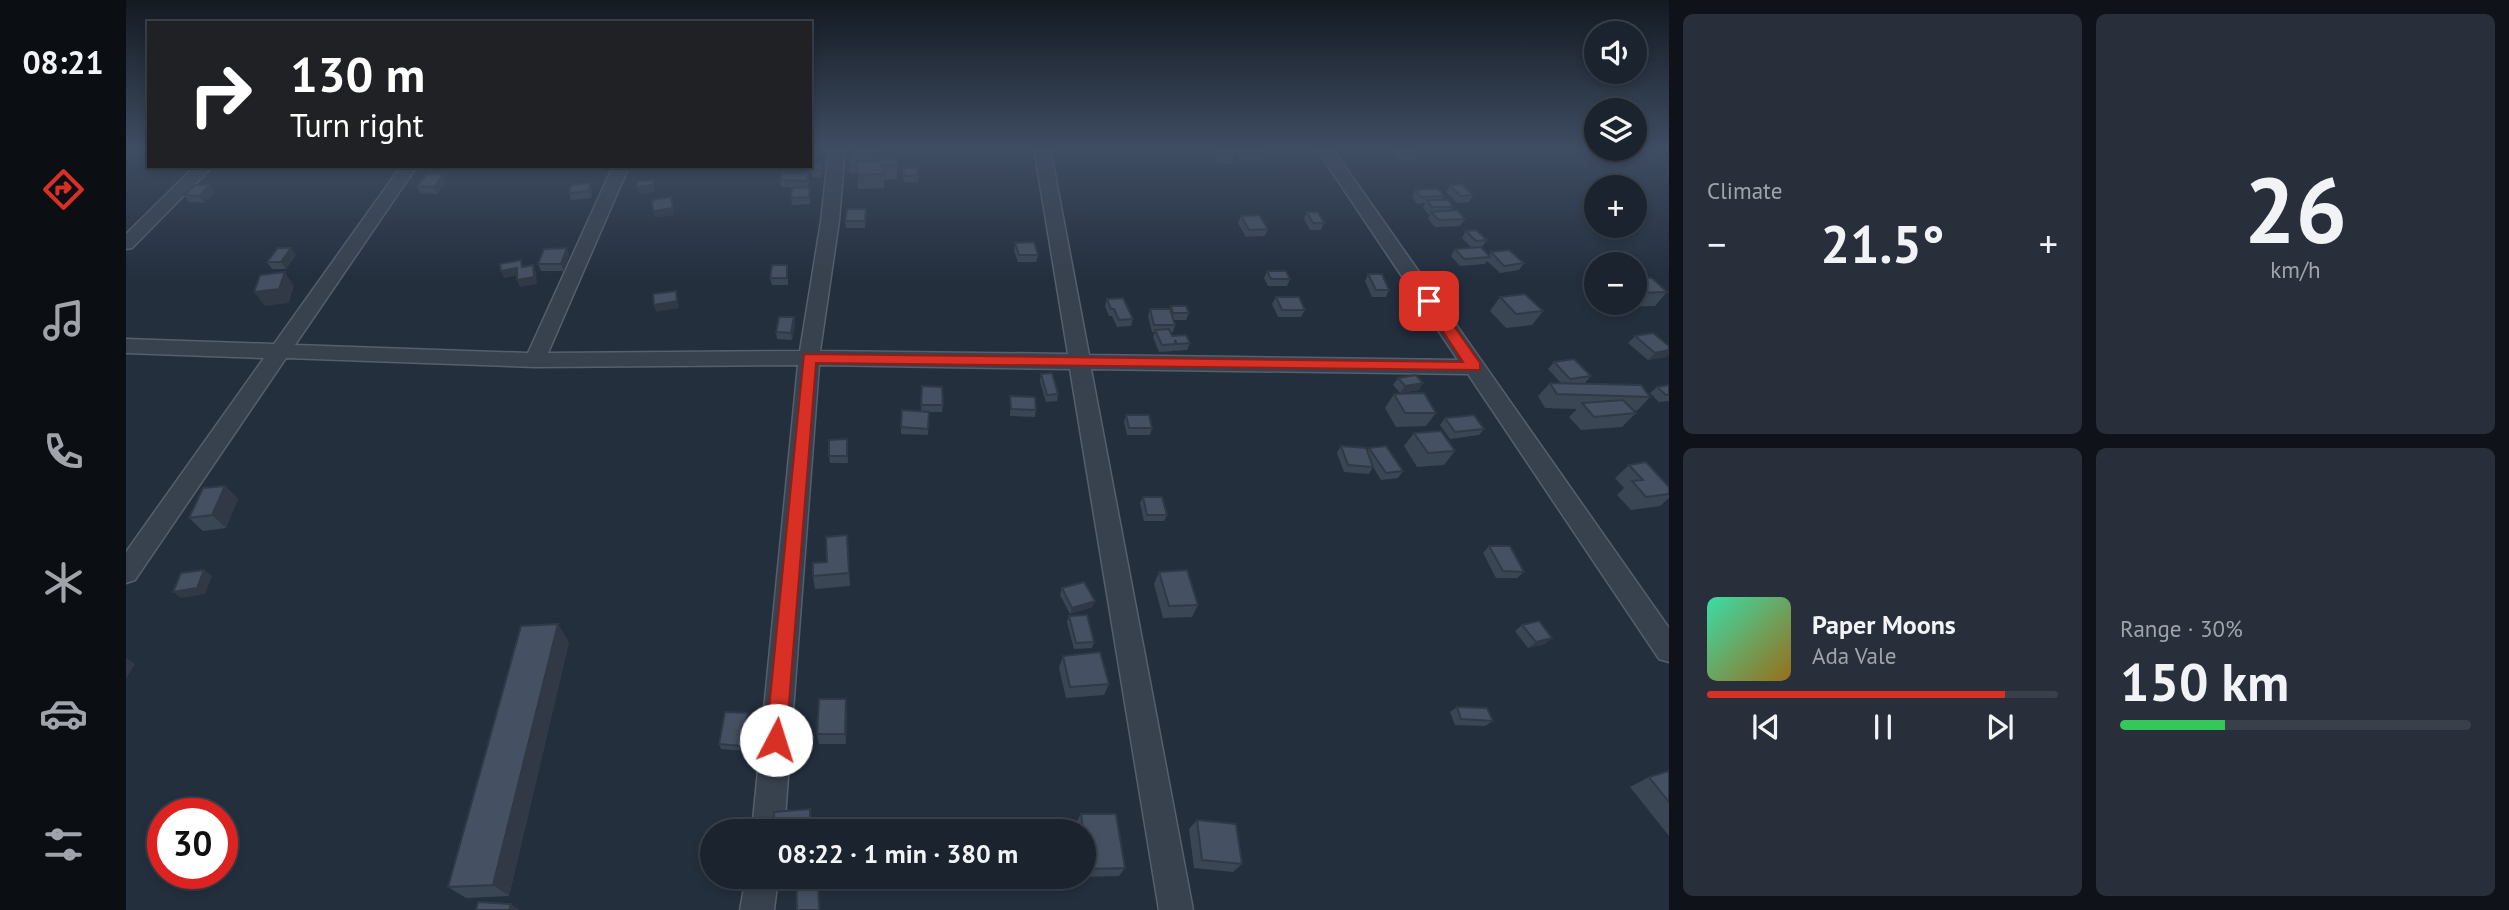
<!DOCTYPE html>
<meta charset="utf-8">
<style>
:root{--surface:#1b232e;--page:#282f3a;--text:#f1f3f6;--muted:#a0a4aa;--line:#39404a;--accent:#d93025}
body{margin:0;font-family:"PT Sans",sans-serif;background:var(--page);color:var(--text);height:100vh;display:flex;flex-direction:column;font-size:26px;white-space:nowrap}
*{box-sizing:border-box;margin:0}
p{font-size:23px;color:var(--muted)}
.icon{flex:none;width:38px;height:38px;fill:none;stroke:currentColor;stroke-width:2;stroke-linecap:round;stroke-linejoin:round}
.map{position:relative;flex:1;overflow:hidden}
.drawer{display:flex;flex-direction:column;gap:14px;padding:14px;background:#0f1319;width:840px}
.drawer>*{flex:none}
.top-card{position:absolute;left:21px;top:21px;width:665px;height:147px;border-radius:0px;box-shadow:0 4px 10px #0003,0 0 0 2px var(--line);background:#202124;color:#fff;overflow:hidden}
.controls{position:absolute;left:1458px;top:21px;display:grid;gap:14px}
.controls a{display:grid;place-items:center;width:63px;height:63px;border-radius:50%;background:var(--surface);box-shadow:0 4px 10px #0003,0 0 0 2px var(--line);font-size:35px}
.speed{position:absolute;left:21px;top:798px;display:flex;gap:14px;font-size:35px;font-weight:700;text-align:center}
.speed>*{display:grid;place-content:center;width:91px;height:91px;border-radius:50%;background:var(--surface);box-shadow:0 4px 10px #0003,0 0 0 2px var(--line);line-height:1}
.speed .limit{border:10px solid #d22;background:#fff;color:#111}
.pin{position:absolute;display:grid;place-items:center;width:60px;height:60px;color:#fff;margin:-30px;border-radius:14px;box-shadow:0 4px 10px #0006}
.me{position:absolute;width:77px;margin:-38px;rotate:5deg;stroke-linejoin:round;filter:drop-shadow(0 0 5px #0008)}
.turn{display:flex;align-items:center;gap:24px;height:147px;padding:0 28px;font-size:32px}
.turn .icon{width:91px;height:91px;stroke-width:2.5}
.turn b{display:block;font-size:49px;line-height:60px}
.big{font-size:52px;font-weight:800;line-height:1.1}
.drawer .card{flex:1;display:flex;flex-direction:column;justify-content:center;gap:10px;min-width:0;padding:0 24px;border-radius:10px;background:var(--page)}
.drawer .dial{align-items:center;gap:0}
.dial b{font-size:91px;line-height:1}
.song{display:flex;align-items:center;gap:21px}
.cover{width:84px;height:84px;border-radius:10px;background:linear-gradient(135deg,hsl(160 70% 55%),hsl(40 70% 35%))}
.played{height:7px;border-radius:4px;background:linear-gradient(90deg,var(--accent) 85%,var(--line) 85%)}
.keys{display:flex;justify-content:space-around;direction:ltr}
.heat{display:flex;justify-content:space-between;align-items:center;font-size:38px;direction:ltr}
.charge{height:10px;border-radius:5px;background:linear-gradient(90deg,#34c759 30%,var(--line) 0)}
.drawer .tiles{flex:1;display:grid;gap:14px;grid-template-columns:repeat(2,1fr)}
.trip{position:absolute;left:574px;top:819px;width:396px;height:70px;border-radius:35px;background:var(--surface);box-shadow:0 4px 10px #0003,0 0 0 2px var(--line);font-weight:800;line-height:70px;text-align:center}
main{display:flex;flex:1;min-height:0}
.tab-bar{display:flex;flex-direction:column;width:126px;justify-content:space-around;align-items:center;background:#0b0e12;color:var(--muted)}
.tab-bar .icon{width:49px;height:49px}
.tab-bar .active{color:var(--accent)}
.tab-bar b{font-size:32px;color:var(--text)}
.map>svg:first-child{display:block}
.lines{fill:none;stroke-linecap:round;stroke-linejoin:round}
.minor-casing{stroke:#565f6c;stroke-width:3}
.minor{fill:#38414e;fill-rule:evenodd}
.wall{fill:#3b4654}
.shaded-wall{fill:#303945}
.building{fill:#455162;stroke:#303945;stroke-width:2}
.route{fill:#d93025;stroke:#8d1f18;stroke-width:2}
</style>
<main>
<nav class="tab-bar">
<b>08:21</b>
<svg class="icon active" aria-label="directions" viewBox="0 0 24 24"><path d="M12 3l9 9-9 9-9-9zM9 14v-3h6M13 9l2 2-2 2"/></svg>
<svg class="icon" aria-label="music" viewBox="0 0 24 24"><path d="M9 18V5l10-2v13"/><circle cx="6" cy="18" r="3"/><circle cx="16" cy="16" r="3"/></svg>
<svg class="icon" aria-label="phone" viewBox="0 0 24 24"><path d="M5 4h4l2 5-3 2q2 4 5 5l2-3 5 2v4C11 20 4 13 5 4z"/></svg>
<svg class="icon" aria-label="climate" viewBox="0 0 24 24"><path d="M12 3v18M4 7l16 10M4 17L20 7"/></svg>
<svg class="icon" aria-label="car" viewBox="0 0 24 24"><path d="M5 17H2v-5l4-1 3-4h7l3 4 3 1v5h-3M9 17h6M6 11h13"/><circle cx="7" cy="17" r="2"/><circle cx="17" cy="17" r="2"/></svg>
<svg class="icon" aria-label="filters" viewBox="0 0 24 24"><path d="M4 7h16M4 17h16"/><circle cx="9" cy="7" r="2"/><circle cx="15" cy="17" r="2"/></svg>
</nav>
<div class="map">
<svg width="1543" height="910" viewBox="0 0 1543 910">
<rect width="100%" height="100%" fill="#242f3e"/>
<g class="lines">
<defs>
<path id="minor" d="M 703,148 L 719,148 L 713,221 L 694,351 L 942,354 L 908,148 L 924,148 L 963,355 L 1332,360 L 1190,148 L 1206,148 L 1543,628 L 1543,662 L 1533,659 L 1342,374 L 965,369 L 1067,910 L 1033,910 L 944,369 L 693,365 L 658,831 L 626,831 L 672,365 L 409,367 L 160,358 L 9,580 L 0,583 L 0,552 L 138,358 L 0,353 L 0,339 L 148,344 L 275,166 L 291,166 L 169,345 L 402,353 L 487,166 L 503,166 L 422,353 L 674,351 L 695,221 Z
M 69,166 L 87,166 L 6,248 L 0,249 L 0,234 Z
M 620,877 L 652,877 L 648,910 L 614,910 Z"/>
</defs>
<use href="#minor" class="minor-casing"/>
<use href="#minor" class="minor"/>
</g>
<path class="wall" d="M 728,148 L 756,148 L 757,152 L 746,152 L 746,160 L 737,161 L 771,165 L 771,179 L 758,180 L 758,188 L 732,189 L 731,173 L 723,173 L 723,166 L 728,156 Z
M 1110,148 L 1134,148 L 1137,153 L 1134,160 L 1114,160 L 1109,150 Z
M 1142,148 L 1174,148 L 1143,150 Z
M 1265,148 L 1290,148 L 1294,153 L 1290,160 L 1272,160 L 1264,150 Z
M 1091,149 L 1108,157 L 1106,164 L 1092,164 L 1089,156 Z
M 684,153 L 690,153 L 690,163 L 696,170 L 695,177 L 686,177 L 686,167 L 672,168 L 672,166 L 684,166 Z
M 777,169 L 792,175 L 792,182 L 779,183 L 777,175 Z
M 654,180 L 683,180 L 682,187 L 684,194 L 684,204 L 666,205 L 665,198 L 677,187 L 655,187 Z
M 320,182 L 311,194 L 294,193 L 291,186 Z
M 84,185 L 89,192 L 78,203 L 63,202 L 58,195 Z
M 1324,186 L 1347,195 L 1343,202 L 1331,203 L 1320,192 Z
M 466,190 L 465,198 L 445,200 L 443,193 Z
M 1289,190 L 1318,196 L 1315,200 L 1327,207 L 1325,211 L 1339,219 L 1334,226 L 1309,227 L 1302,219 L 1304,214 L 1302,214 L 1297,207 L 1299,203 L 1291,204 L 1286,197 Z
M 740,209 L 739,228 L 720,228 L 719,221 Z
M 1181,212 L 1198,223 L 1195,230 L 1184,230 L 1178,219 Z
M 1115,216 L 1142,229 L 1139,236 L 1120,237 L 1112,223 Z
M 1340,231 L 1361,240 L 1356,247 L 1355,247 L 1363,256 L 1365,252 L 1398,263 L 1393,270 L 1374,273 L 1361,261 L 1359,264 L 1334,266 L 1325,256 L 1329,249 L 1346,248 L 1336,238 Z
M 889,243 L 912,255 L 910,262 L 892,262 L 888,250 Z
M 170,255 L 160,269 L 146,269 L 141,262 Z
M 443,255 L 438,271 L 415,271 L 412,264 Z
M 1141,271 L 1164,279 L 1161,286 L 1142,286 L 1138,278 Z
M 662,272 L 662,285 L 646,285 L 644,278 Z
M 1242,274 L 1263,290 L 1260,297 L 1246,297 L 1239,281 Z
M 1508,278 L 1541,292 L 1529,306 L 1495,307 L 1491,303 L 1508,303 Z
M 1150,297 L 1179,310 L 1175,317 L 1152,317 L 1146,304 Z
M 1374,297 L 1417,311 L 1406,325 L 1380,328 L 1364,311 Z
M 981,299 L 1007,319 L 1005,326 L 991,327 L 986,316 L 983,316 L 979,306 Z
M 1045,306 L 1063,313 L 1060,320 L 1048,320 L 1049,325 L 1047,332 L 1044,332 L 1046,336 L 1064,343 L 1061,350 L 1048,351 L 1048,349 L 1047,351 L 1033,352 L 1027,337 L 1029,332 L 1026,332 L 1022,316 L 1024,309 L 1044,309 Z
M 668,317 L 669,324 L 666,340 L 651,339 L 650,332 Z
M 1509,336 L 1541,357 L 1522,360 L 1502,343 Z
M 1428,362 L 1465,376 L 1459,383 L 1524,397 L 1511,411 L 1507,410 L 1510,413 L 1496,427 L 1455,430 L 1443,417 L 1451,409 L 1419,408 L 1412,396 L 1424,383 L 1435,383 L 1422,369 Z
M 915,374 L 932,394 L 931,401 L 920,402 L 914,381 Z
M 1272,378 L 1297,383 L 1293,390 L 1274,393 L 1267,385 Z
M 1543,385 L 1543,401 L 1533,402 L 1524,393 L 1531,387 Z
M 796,386 L 817,405 L 816,412 L 803,412 L 802,435 L 775,434 L 775,427 L 795,412 Z
M 1268,394 L 1310,413 L 1300,426 L 1270,427 L 1259,408 Z
M 884,396 L 910,410 L 909,417 L 884,416 Z
M 1000,415 L 1026,428 L 1024,435 L 1001,435 L 998,422 Z
M 1319,418 L 1358,429 L 1353,435 L 1324,439 L 1314,425 Z
M 1288,433 L 1329,451 L 1318,465 L 1291,467 L 1278,446 Z
M 721,439 L 722,463 L 704,463 L 703,456 Z
M 1215,446 L 1241,451 L 1243,448 L 1277,471 L 1272,478 L 1255,480 L 1247,467 L 1243,474 L 1218,472 L 1211,453 Z
M 1503,465 L 1543,487 L 1543,498 L 1534,506 L 1505,510 L 1491,495 L 1498,488 L 1489,478 Z
M 99,486 L 112,499 L 100,528 L 77,531 L 63,518 Z
M 1017,497 L 1041,515 L 1038,521 L 1018,521 L 1014,503 Z
M 721,535 L 724,586 L 689,589 L 687,576 L 701,562 Z
M 1363,546 L 1398,572 L 1391,578 L 1370,578 L 1357,553 Z
M 1033,572 L 1072,605 L 1066,617 L 1037,618 L 1028,584 Z
M 936,588 L 969,601 L 966,607 L 944,614 L 934,595 Z
M 943,616 L 968,642 L 966,648 L 948,649 L 941,622 Z
M 1396,625 L 1426,638 L 1419,644 L 1402,648 L 1389,631 Z
M 443,642 L 383,896 L 340,898 L 322,887 Z
M 937,656 L 983,684 L 978,695 L 940,698 L 933,668 Z
M 1331,707 L 1367,721 L 1359,726 L 1329,725 L 1324,712 Z
M 721,710 L 720,744 L 693,744 L 691,734 Z
M 622,713 L 623,718 L 618,751 L 595,749 L 593,744 Z
M 1543,771 L 1543,836 L 1504,787 L 1523,777 Z
M 955,814 L 999,868 L 993,876 L 957,877 L 957,831 L 951,831 L 950,823 Z
M 1071,820 L 1116,864 L 1107,872 L 1068,868 L 1063,829 Z"/>
<path class="shaded-wall" d="M 317,175 L 320,182 L 311,194 L 308,187 Z
M 527,180 L 529,192 L 513,194 L 511,187 Z
M 464,183 L 466,190 L 465,198 L 463,191 Z
M 84,185 L 89,192 L 78,203 L 73,196 Z
M 545,197 L 548,215 L 529,218 L 527,211 Z
M 165,248 L 170,255 L 160,269 L 155,262 Z
M 441,248 L 443,255 L 438,271 L 435,264 Z
M 407,265 L 410,272 L 411,284 L 394,287 L 391,280 Z
M 391,268 L 394,275 L 378,278 L 375,271 Z
M 159,272 L 168,286 L 163,303 L 139,306 L 128,292 Z
M 550,291 L 553,308 L 530,312 L 528,305 Z
M 668,317 L 669,324 L 666,340 L 665,333 Z
M 1543,350 L 1543,355 L 1541,357 L 1522,360 L 1529,353 Z
M 1297,383 L 1293,390 L 1274,393 L 1279,386 Z
M 99,486 L 112,499 L 100,528 L 86,515 Z
M 78,570 L 86,576 L 79,594 L 55,598 L 47,592 Z
M 969,601 L 966,607 L 944,614 L 946,608 Z
M 432,624 L 443,642 L 383,896 L 367,885 Z
M 1426,638 L 1419,644 L 1402,648 L 1410,642 Z
M 0,658 L 9,664 L 0,679 Z
M 720,699 L 721,710 L 720,744 L 719,734 Z
M 622,713 L 623,718 L 618,751 L 616,746 Z
M 684,809 L 686,818 L 686,831 L 684,831 Z
M 692,877 L 694,910 L 693,910 Z
M 385,904 L 394,910 L 383,910 Z"/>
<path class="building" d="M 1114,148 L 1134,148 L 1137,153 L 1116,153 Z
M 1272,148 L 1290,148 L 1294,153 L 1276,153 Z
M 1091,149 L 1105,149 L 1108,157 L 1095,157 Z
M 684,153 L 690,153 L 690,160 L 684,161 Z
M 724,156 L 737,156 L 737,161 L 730,161 L 731,166 L 723,166 Z
M 770,159 L 771,165 L 757,166 L 758,174 L 732,175 L 730,161 Z
M 687,163 L 696,163 L 695,170 L 686,170 Z
M 790,167 L 792,175 L 779,176 L 777,169 Z
M 656,173 L 683,173 L 681,181 L 654,180 Z
M 301,174 L 317,175 L 308,187 L 291,186 Z
M 527,180 L 527,185 L 511,187 L 511,181 Z
M 464,183 L 463,191 L 443,193 L 445,185 Z
M 1335,184 L 1347,195 L 1335,196 L 1324,186 Z
M 69,185 L 84,185 L 73,196 L 58,195 Z
M 684,187 L 683,197 L 665,198 L 666,188 Z
M 1312,189 L 1318,196 L 1295,197 L 1289,190 Z
M 545,197 L 547,208 L 527,211 L 526,200 Z
M 1301,200 L 1322,200 L 1327,207 L 1306,207 Z
M 721,209 L 740,209 L 739,221 L 719,221 Z
M 1331,210 L 1339,219 L 1313,220 L 1305,212 Z
M 1181,212 L 1192,212 L 1198,223 L 1187,223 Z
M 1133,215 L 1142,229 L 1123,230 L 1115,216 Z
M 1350,230 L 1361,240 L 1350,241 L 1340,231 Z
M 908,242 L 912,255 L 893,255 L 889,243 Z
M 1355,247 L 1364,257 L 1338,259 L 1329,249 Z
M 152,248 L 165,248 L 155,262 L 141,262 Z
M 441,248 L 435,264 L 412,264 L 418,249 Z
M 1383,250 L 1398,263 L 1378,266 L 1365,252 Z
M 395,260 L 396,267 L 407,265 L 408,277 L 391,280 L 391,268 L 375,271 L 374,264 Z
M 646,265 L 661,265 L 661,278 L 644,278 Z
M 1141,271 L 1160,271 L 1164,279 L 1145,279 Z
M 159,272 L 153,289 L 128,292 L 134,275 Z
M 1242,274 L 1256,274 L 1263,290 L 1250,290 Z
M 1508,278 L 1526,278 L 1541,292 L 1508,293 Z
M 550,291 L 551,301 L 528,305 L 527,294 Z
M 1399,294 L 1417,311 L 1390,314 L 1374,297 Z
M 1150,297 L 1173,297 L 1179,310 L 1156,310 Z
M 997,298 L 1007,319 L 993,320 L 988,309 L 985,309 L 981,299 Z
M 1045,306 L 1060,306 L 1063,313 L 1047,313 Z
M 1024,309 L 1044,309 L 1049,325 L 1028,325 Z
M 653,317 L 668,317 L 665,333 L 650,332 Z
M 1043,329 L 1046,336 L 1060,335 L 1064,343 L 1051,344 L 1049,340 L 1049,344 L 1036,345 L 1029,330 Z
M 1527,333 L 1543,346 L 1543,350 L 1529,353 L 1509,336 Z
M 1448,359 L 1465,376 L 1444,379 L 1428,362 Z
M 926,373 L 932,394 L 921,395 L 915,374 Z
M 1290,375 L 1297,383 L 1279,386 L 1272,378 Z
M 1424,383 L 1515,385 L 1524,397 L 1431,394 Z
M 1543,385 L 1543,395 L 1540,395 L 1531,387 Z
M 796,386 L 816,387 L 817,405 L 795,405 Z
M 1298,393 L 1310,413 L 1279,413 L 1268,394 Z
M 884,396 L 909,397 L 910,410 L 885,409 Z
M 1497,400 L 1510,413 L 1468,417 L 1456,403 Z
M 776,410 L 803,412 L 802,429 L 775,427 Z
M 1000,415 L 1023,415 L 1026,428 L 1003,428 Z
M 1348,415 L 1358,429 L 1329,432 L 1319,418 Z
M 1315,431 L 1329,451 L 1302,453 L 1288,433 Z
M 721,439 L 721,456 L 703,456 L 703,440 Z
M 1215,446 L 1240,448 L 1247,467 L 1222,465 Z
M 1260,446 L 1277,471 L 1260,473 L 1243,448 Z
M 1520,462 L 1543,487 L 1543,494 L 1520,497 L 1506,481 L 1517,480 L 1503,465 Z
M 99,486 L 86,515 L 63,518 L 77,488 Z
M 1017,497 L 1036,497 L 1041,515 L 1021,515 Z
M 721,535 L 723,573 L 687,576 L 687,563 L 701,562 L 700,537 Z
M 1363,546 L 1384,546 L 1398,572 L 1377,571 Z
M 78,570 L 71,588 L 47,592 L 55,573 Z
M 1061,570 L 1072,605 L 1043,606 L 1033,572 Z
M 958,582 L 969,601 L 946,608 L 936,588 Z
M 961,615 L 968,642 L 950,643 L 943,616 Z
M 1413,621 L 1426,638 L 1410,642 L 1396,625 Z
M 432,624 L 367,885 L 322,887 L 395,626 Z
M 974,652 L 983,684 L 944,687 L 937,656 Z
M 693,699 L 720,699 L 719,734 L 691,734 Z
M 1331,707 L 1361,708 L 1367,721 L 1335,719 Z
M 599,712 L 622,713 L 616,746 L 593,744 Z
M 1543,771 L 1543,802 L 1523,777 Z
M 684,809 L 684,831 L 648,831 L 648,812 Z
M 955,814 L 990,814 L 999,868 L 962,869 Z
M 1071,820 L 1110,824 L 1116,864 L 1076,860 Z
M 670,877 L 692,877 L 693,910 L 671,910 Z
M 352,902 L 385,904 L 383,910 L 350,910 Z"/>
<linearGradient id="sky" x2="0" y2="1"><stop stop-color="#141a22"/><stop offset="0.54" stop-color="#3f4d63"/><stop offset="1" stop-color="#3f4d63" stop-opacity="0"/></linearGradient>
<rect width="1543" height="276" fill="url(#sky)"/>
<path class="route" d="M 1303,297 L 1308,298 L 1354,363 L 1354,370 L 690,363 L 660,740 L 657,747 L 650,750 L 643,747 L 640,740 L 678,354 L 1337,362 L 1297,301 Z"/>
</svg>
<div class="controls">
<a><svg class="icon" aria-label="sound" viewBox="0 0 24 24"><path d="M4 9h4l5-4v14l-5-4H4zM17 9q2 3 0 6"/></svg></a>
<a><svg class="icon" aria-label="layers" viewBox="0 0 24 24"><path d="M12 4l9 5-9 5-9-5zM3 14l9 5 9-5"/></svg></a>
<a>+</a>
<a>−</a>
</div>
<div class="speed"><div class="limit">30</div></div>
<div class="pin" style="left:1303px;top:301px;background:#d93025"><svg class="icon" aria-label="arrive" viewBox="0 0 24 24"><path d="M6 21V4h12l-3 4 3 4H6"/></svg></div>
<svg class="me" style="left:650px;top:740px" viewBox="-20 -20 40 40"><circle r="19" fill="#fff"/><path d="M0-13L10 11 0 6-10 11z" fill="#d93025"/></svg>
<div class="trip">08:22 · 1 min · 380 m</div>
<div class="top-card">
<div class="turn"><svg class="icon" aria-label="right" viewBox="0 0 24 24"><path d="M7 20v-9h11M14 6l5 5-5 5"/></svg><div><b>130 m</b>Turn right</div></div>
</div>
</div>
<section class="drawer">
<div class="tiles">
<div class="card"><p>Climate</p>
<div class="heat"><a>−</a><b class="big">21.5°</b><a>+</a></div>
</div>
<div class="card dial"><b>26</b><p>km/h</p></div>
<div class="card">
<div class="song"><i class="cover"></i><div><b>Paper Moons</b><p>Ada Vale</p></div></div>
<div class="played"></div>
<div class="keys"><svg class="icon" aria-label="previous" viewBox="0 0 24 24"><path d="M18 5L8 12l10 7zM5 5v14"/></svg><svg class="icon" aria-label="pause" viewBox="0 0 24 24"><path d="M8 5v14M16 5v14"/></svg><svg class="icon" aria-label="next" viewBox="0 0 24 24"><path d="M6 5l10 7-10 7zM19 5v14"/></svg></div>
</div>
<div class="card"><p>Range · 30%</p><b class="big">150 km</b><div class="charge"></div></div>
</div>
</section>
</main>
